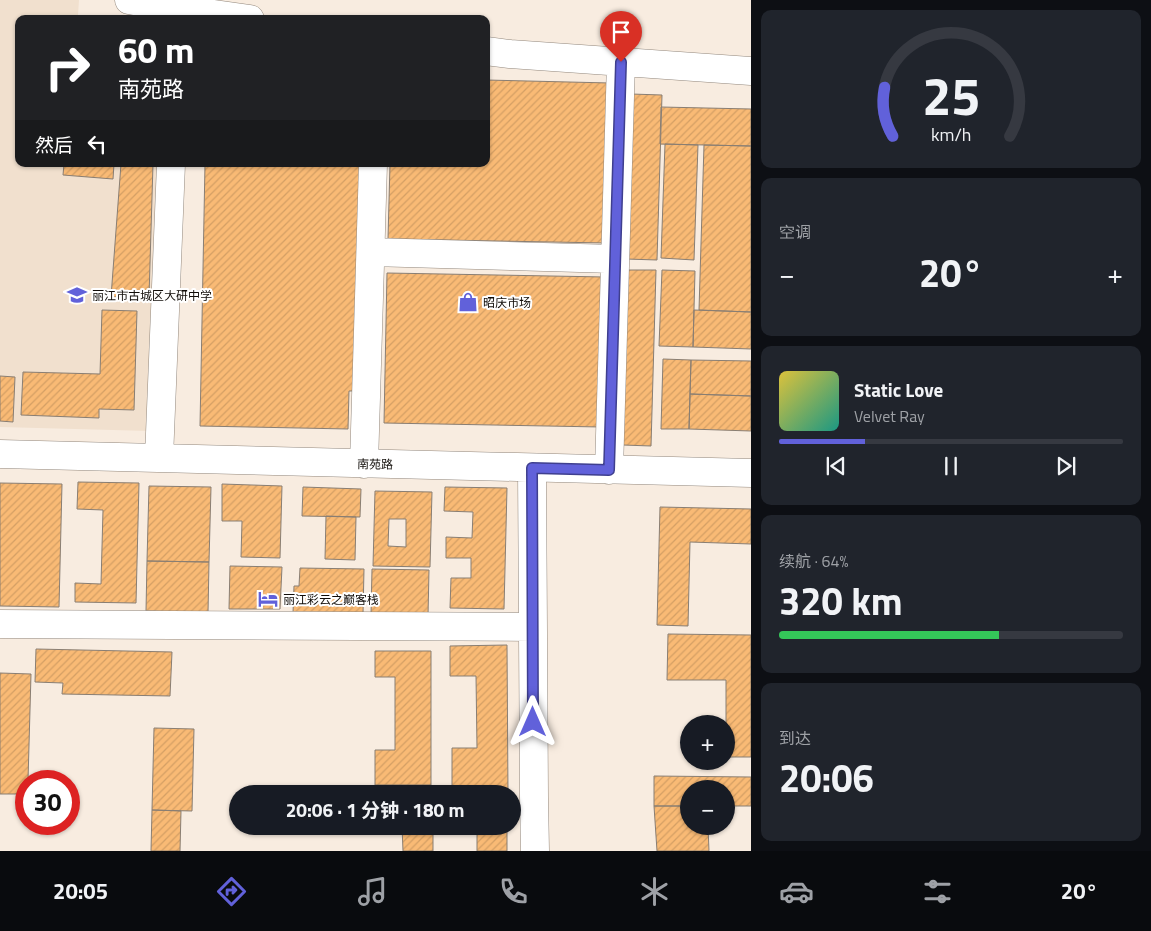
<!DOCTYPE html>
<html lang="zh">
<meta charset="utf-8">
<style>
:root{--surface:#171b24;--page:#20242c;--text:#f1f3f6;--muted:#9ea1a6;--line:#363941;--accent:#6161da}
body{margin:0;font-family:"Titillium Web","Noto Sans SC",sans-serif;background:var(--page);color:var(--text);height:100vh;display:flex;flex-direction:column;font-size:19px;white-space:nowrap}
*{box-sizing:border-box;margin:0}
p{font-size:16px;color:var(--muted)}
.icon{flex:none;width:28px;height:28px;fill:none;stroke:currentColor;stroke-width:2;stroke-linecap:round;stroke-linejoin:round}
.map{position:relative;flex:1;overflow:hidden}
.panel{display:flex;flex-direction:column;gap:10px;padding:10px;background:#0d0f14;width:400px}
.panel>*{flex:none}
.banner{position:absolute;left:15px;top:15px;width:475px;height:152px;border-radius:10px;box-shadow:0 1px 4px #0004;background:#202124;color:#fff;overflow:hidden}
.tools{position:absolute;left:680px;top:715px;display:grid;gap:10px}
.tools a{display:grid;place-items:center;width:55px;height:55px;border-radius:50%;background:var(--surface);box-shadow:0 1px 4px #0004;font-size:25px}
.speed{position:absolute;left:15px;top:770px;display:flex;gap:10px;font-size:25px;font-weight:700;text-align:center}
.speed>*{display:grid;place-content:center;width:65px;height:65px;border-radius:50%;background:var(--surface);box-shadow:0 1px 4px #0004;line-height:1}
.speed .limit{border:8px solid #d22;background:#fff;color:#111}
.pin{position:absolute;display:grid;place-items:center;width:42px;height:42px;color:#fff;margin:-51px -21px;border-radius:50% 50% 50% 0;rotate:-45deg;box-shadow:0 0 5px #0007}
.pin .icon{rotate:45deg}
.me{position:absolute;width:55px;margin:-28px;rotate:0deg;stroke-linejoin:round;filter:drop-shadow(0 0 4px #0008)}
.turn{display:flex;align-items:center;gap:18px;height:105px;padding:0 20px;font-size:22px}
.turn .icon{width:65px;height:65px;stroke-width:2.5}
.turn b{display:block;font-size:35px;line-height:42px}
.then{display:flex;align-items:center;height:48px;padding:0 20px;background:#0003;gap:10px;font-size:19px}
.big{font-size:38px;font-weight:700;line-height:1.1}
.panel .card{flex:1;display:flex;flex-direction:column;justify-content:center;gap:8px;min-width:0;padding:0 18px;border-radius:10px;background:var(--page)}
.panel .dial{align-items:center;gap:0}
.dial svg{height:130px;overflow:visible;fill:none;stroke:var(--line);stroke-width:7;stroke-linecap:round;text-anchor:middle}
.dial text{fill:var(--text);stroke:none}
.song{display:flex;align-items:center;gap:15px}
.cover{width:60px;height:60px;border-radius:8px;background:linear-gradient(135deg,hsl(50 70% 55%),hsl(170 70% 35%))}
.played{height:5px;border-radius:2px;background:linear-gradient(90deg,var(--accent) 25%,var(--line) 25%)}
.keys{display:flex;justify-content:space-around;direction:ltr}
.heat{display:flex;justify-content:space-between;align-items:center;font-size:28px;direction:ltr}
.charge{height:8px;border-radius:4px;background:linear-gradient(90deg,#34c759 64%,var(--line) 0)}
.trip{position:absolute;left:229px;top:785px;width:292px;height:50px;border-radius:25px;background:var(--surface);box-shadow:0 1px 4px #0004;font-weight:700;line-height:50px;text-align:center}
.tabs{display:flex;height:80px;justify-content:space-around;align-items:center;background:#090b0e;color:var(--muted)}
.tabs .icon{width:35px;height:35px}
.tabs .on{color:var(--accent)}
.tabs b{font-size:22px;color:var(--text)}
main{display:flex;flex:1;min-height:0}
.map>svg:first-child{display:block}
.built{fill:#f1e0ce}
.building{fill:url(#building-hatch);stroke:#897e73;fill-rule:evenodd}
.lines{fill:none;stroke-linecap:round;stroke-linejoin:round}
.minor-casing{stroke:#93887d;stroke-width:29}
.minor{stroke:#fff;stroke-width:28}
.route-casing{stroke:#3f3f8e;stroke-width:12}
.route{stroke:#6161da;stroke-width:9}
.labels{text-anchor:middle;dominant-baseline:central;stroke-width:4;stroke-linejoin:round;paint-order:stroke}
.poi-label{font-size:12px;fill:#100c08;stroke:#fff;text-anchor:start}
.street-label{font-size:12px;fill:#100c08;stroke:#fff}
</style>
<main>
<div class="map">
<svg width="751" height="851" viewBox="0 0 751 851">
<defs>
<pattern id="building-hatch" width="6" height="6" patternUnits="userSpaceOnUse" patternTransform="scale(1.25)"><rect width="6" height="6" fill="#f9ba75"/><path d="M-1 1l2-2M0 6l6-6M5 7l2-2" fill="none" stroke="#d49f64"/></pattern>
</defs>
<rect width="100%" height="100%" fill="#f8ece0"/>
<path class="built" d="M 0,0 L 79,0 L 78,15 L 125,19 L 19,19 L 19,164 L 159,164 L 150,431 L 0,427 Z"/>
<path class="building" d="M 486,80 L 610,83 L 606,243 L 388,239 L 390,164 L 486,164 Z
M 631,94 L 662,95 L 657,260 L 626,259 Z
M 661,107 L 751,109 L 751,146 L 660,144 Z
M 665,144 L 698,145 L 694,260 L 661,258 Z
M 704,145 L 751,146 L 751,312 L 699,310 Z
M 64,164 L 114,164 L 113,179 L 63,175 Z
M 121,164 L 153,164 L 149,297 L 111,297 Z
M 205,164 L 364,164 L 359,391 L 349,391 L 348,429 L 200,426 Z
M 628,270 L 656,270 L 651,446 L 623,445 Z
M 662,270 L 695,271 L 693,347 L 659,346 Z
M 387,273 L 605,277 L 601,427 L 384,423 Z
M 102,310 L 137,311 L 134,410 L 99,409 L 99,418 L 21,415 L 23,372 L 100,374 Z
M 694,310 L 751,312 L 751,349 L 693,347 Z
M 663,359 L 691,360 L 689,429 L 661,429 Z
M 691,360 L 751,361 L 751,396 L 690,394 Z
M 0,376 L 15,377 L 13,422 L 0,421 Z
M 690,394 L 751,396 L 751,431 L 689,429 Z
M 78,482 L 139,483 L 136,603 L 75,602 L 75,583 L 101,584 L 103,510 L 77,509 Z
M 0,483 L 62,484 L 59,607 L 0,606 Z
M 222,484 L 282,486 L 280,558 L 241,557 L 242,521 L 222,521 Z
M 149,486 L 211,487 L 209,562 L 147,561 Z
M 303,487 L 361,489 L 360,517 L 302,516 Z
M 445,487 L 507,488 L 504,609 L 450,608 L 451,578 L 471,578 L 471,558 L 446,558 L 446,537 L 472,538 L 473,512 L 444,511 Z
M 375,491 L 432,492 L 430,567 L 373,566 ZM 389,519 L 406,519 L 406,547 L 388,546 Z
M 660,507 L 751,509 L 751,544 L 690,542 L 688,626 L 657,625 Z
M 326,516 L 356,517 L 355,560 L 325,559 Z
M 147,561 L 209,562 L 208,613 L 146,611 Z
M 230,566 L 282,567 L 280,609 L 229,609 Z
M 300,568 L 364,569 L 363,614 L 293,613 L 294,586 L 299,586 Z
M 372,569 L 429,570 L 428,616 L 371,615 Z
M 668,634 L 751,635 L 751,757 L 726,757 L 726,680 L 667,680 Z
M 507,645 L 508,794 L 452,794 L 452,748 L 477,748 L 476,676 L 450,676 L 450,646 Z
M 36,649 L 172,652 L 170,696 L 62,694 L 63,683 L 35,682 Z
M 375,651 L 431,651 L 431,785 L 375,785 L 375,750 L 395,750 L 395,677 L 375,677 Z
M 0,673 L 31,674 L 28,781 L 26,781 L 26,794 L 0,794 Z
M 154,728 L 194,729 L 192,811 L 152,810 Z
M 654,776 L 751,777 L 751,806 L 726,806 L 726,789 L 689,789 L 689,806 L 654,806 Z
M 432,789 L 432,794 L 373,794 L 373,791 Z
M 654,806 L 689,806 L 689,826 L 708,826 L 709,851 L 657,851 Z
M 152,810 L 181,811 L 180,851 L 151,851 Z
M 402,826 L 433,826 L 433,851 L 403,851 Z
M 507,826 L 507,851 L 477,851 L 477,827 L 452,826 Z"/>
<g class="lines">
<defs>
<path id="minor" d="M 129,0 L 177,9 L 250,19
M 486,51 L 510,54 L 751,71
M 371,252 L 615,259
M 0,454 L 751,473
M 159,458 L 171,164
M 364,464 L 373,164
M 532,468 L 534,797 L 535,851
M 609,470 L 621,62
M 0,624 L 533,627"/>
</defs>
<use href="#minor" class="minor-casing"/>
<use href="#minor" class="minor"/>
</g>
<g class="lines">
<defs>
<path id="route" d="M 533,722 L 532,468 L 609,470 L 621,62"/>
</defs>
<use href="#route" class="route-casing"/>
<use href="#route" class="route"/>
</g>
<defs>
<symbol id="school-bare" viewBox="-9 -9 18 18"><path d="M0-5L7-2L0 1L-7-2ZM-4 1L0 2.5L4 1V4Q0 6-4 4Z" fill="#6161da" stroke="#fff" stroke-width="2.5" paint-order="stroke"/></symbol>
<symbol id="shop-bare" viewBox="-9 -9 18 18"><path d="M-5-2.5h2.3a2.7 3.5 0 0 1 5.4 0H5L5.5 6h-11ZM-1.5-2.5h3a1.5 2.3 0 0 0-3 0Z" fill="#6161da" stroke="#fff" stroke-width="2.5" paint-order="stroke"/></symbol>
<symbol id="hotel-bare" viewBox="-9 -9 18 18"><path d="M-6-4.5h1.5V1H6V5H4.5V3h-9V5H-6ZM-4 0a1.8 1.8 0 1 1 3.6 0ZM.5 0V-2.5h3Q6-2.5 6 0Z" fill="#6161da" stroke="#fff" stroke-width="2.5" paint-order="stroke"/></symbol>
</defs>
<g fill-rule="evenodd">
<use href="#school-bare" x="63" y="281" width="28" height="28"/>
<use href="#shop-bare" x="454" y="288" width="28" height="28"/>
<use href="#hotel-bare" x="254" y="585" width="28" height="28"/>
</g>
<g class="labels">
<g class="poi-label">
<text x="92" y="295">丽江市古城区大研中学</text>
<text x="483" y="302">昭庆市场</text>
<text x="283" y="599">丽江彩云之巅客栈</text>
</g>
<g class="street-label">
<text transform="translate(375 464) rotate(1)">南苑路</text>
</g>
</g>
</svg>
<div class="tools">
<a>+</a>
<a>−</a>
</div>
<div class="speed"><div class="limit">30</div></div>
<div class="pin" style="left:621px;top:62px;background:#d93025"><svg class="icon" aria-label="arrive" viewBox="0 0 24 24"><path d="M6 21V4h12l-3 4 3 4H6"/></svg></div>
<svg class="me" style="left:533px;top:722px" viewBox="-20 -20 40 40"><path d="M0-17L14 15 0 8-14 15z" fill="#6161da" stroke="#fff" stroke-width="4"/></svg>
<div class="trip">20:06 · 1 分钟 · 180 m</div>
<div class="banner">
<div class="turn"><svg class="icon" aria-label="right" viewBox="0 0 24 24"><path d="M7 20v-9h11M14 6l5 5-5 5"/></svg><div><b>60 m</b>南苑路</div></div>
<div class="then">然后<svg class="icon" aria-label="left" viewBox="0 0 24 24"><path d="M17 20v-9H6M10 6l-5 5 5 5"/></svg></div>
</div>
</div>
<section class="panel">
<div class="card dial"><svg viewBox="0 0 100 80">
<path d="M14 69A42 42 0 1 1 86 69"/>
<path d="M14 69A42 42 0 0 1 9 39" stroke="#6161da"/>
<text x="50" y="56" font-size="32" font-weight="700">25</text>
<text x="50" y="72" font-size="11">km/h</text>
</svg></div>
<div class="card"><p>空调</p>
<div class="heat"><a>−</a><b class="big">20°</b><a>+</a></div>
</div>
<div class="card">
<div class="song"><i class="cover"></i><div><b>Static Love</b><p>Velvet Ray</p></div></div>
<div class="played"></div>
<div class="keys"><svg class="icon" aria-label="previous" viewBox="0 0 24 24"><path d="M18 5L8 12l10 7zM5 5v14"/></svg><svg class="icon" aria-label="pause" viewBox="0 0 24 24"><path d="M8 5v14M16 5v14"/></svg><svg class="icon" aria-label="next" viewBox="0 0 24 24"><path d="M6 5l10 7-10 7zM19 5v14"/></svg></div>
</div>
<div class="card"><p>续航 · 64%</p><b class="big">320 km</b><div class="charge"></div></div>
<div class="card"><p>到达</p><b class="big">20:06</b></div>
</section>
</main>
<nav class="tabs">
<b>20:05</b>
<svg class="icon on" aria-label="directions" viewBox="0 0 24 24"><path d="M12 3l9 9-9 9-9-9zM9 14v-3h6M13 9l2 2-2 2"/></svg>
<svg class="icon" aria-label="music" viewBox="0 0 24 24"><path d="M9 18V5l10-2v13"/><circle cx="6" cy="18" r="3"/><circle cx="16" cy="16" r="3"/></svg>
<svg class="icon" aria-label="phone" viewBox="0 0 24 24"><path d="M5 4h4l2 5-3 2q2 4 5 5l2-3 5 2v4C11 20 4 13 5 4z"/></svg>
<svg class="icon" aria-label="climate" viewBox="0 0 24 24"><path d="M12 3v18M4 7l16 10M4 17L20 7"/></svg>
<svg class="icon" aria-label="car" viewBox="0 0 24 24"><path d="M5 17H2v-5l4-1 3-4h7l3 4 3 1v5h-3M9 17h6M6 11h13"/><circle cx="7" cy="17" r="2"/><circle cx="17" cy="17" r="2"/></svg>
<svg class="icon" aria-label="filters" viewBox="0 0 24 24"><path d="M4 7h16M4 17h16"/><circle cx="9" cy="7" r="2"/><circle cx="15" cy="17" r="2"/></svg>
<b>20°</b>
</nav>
